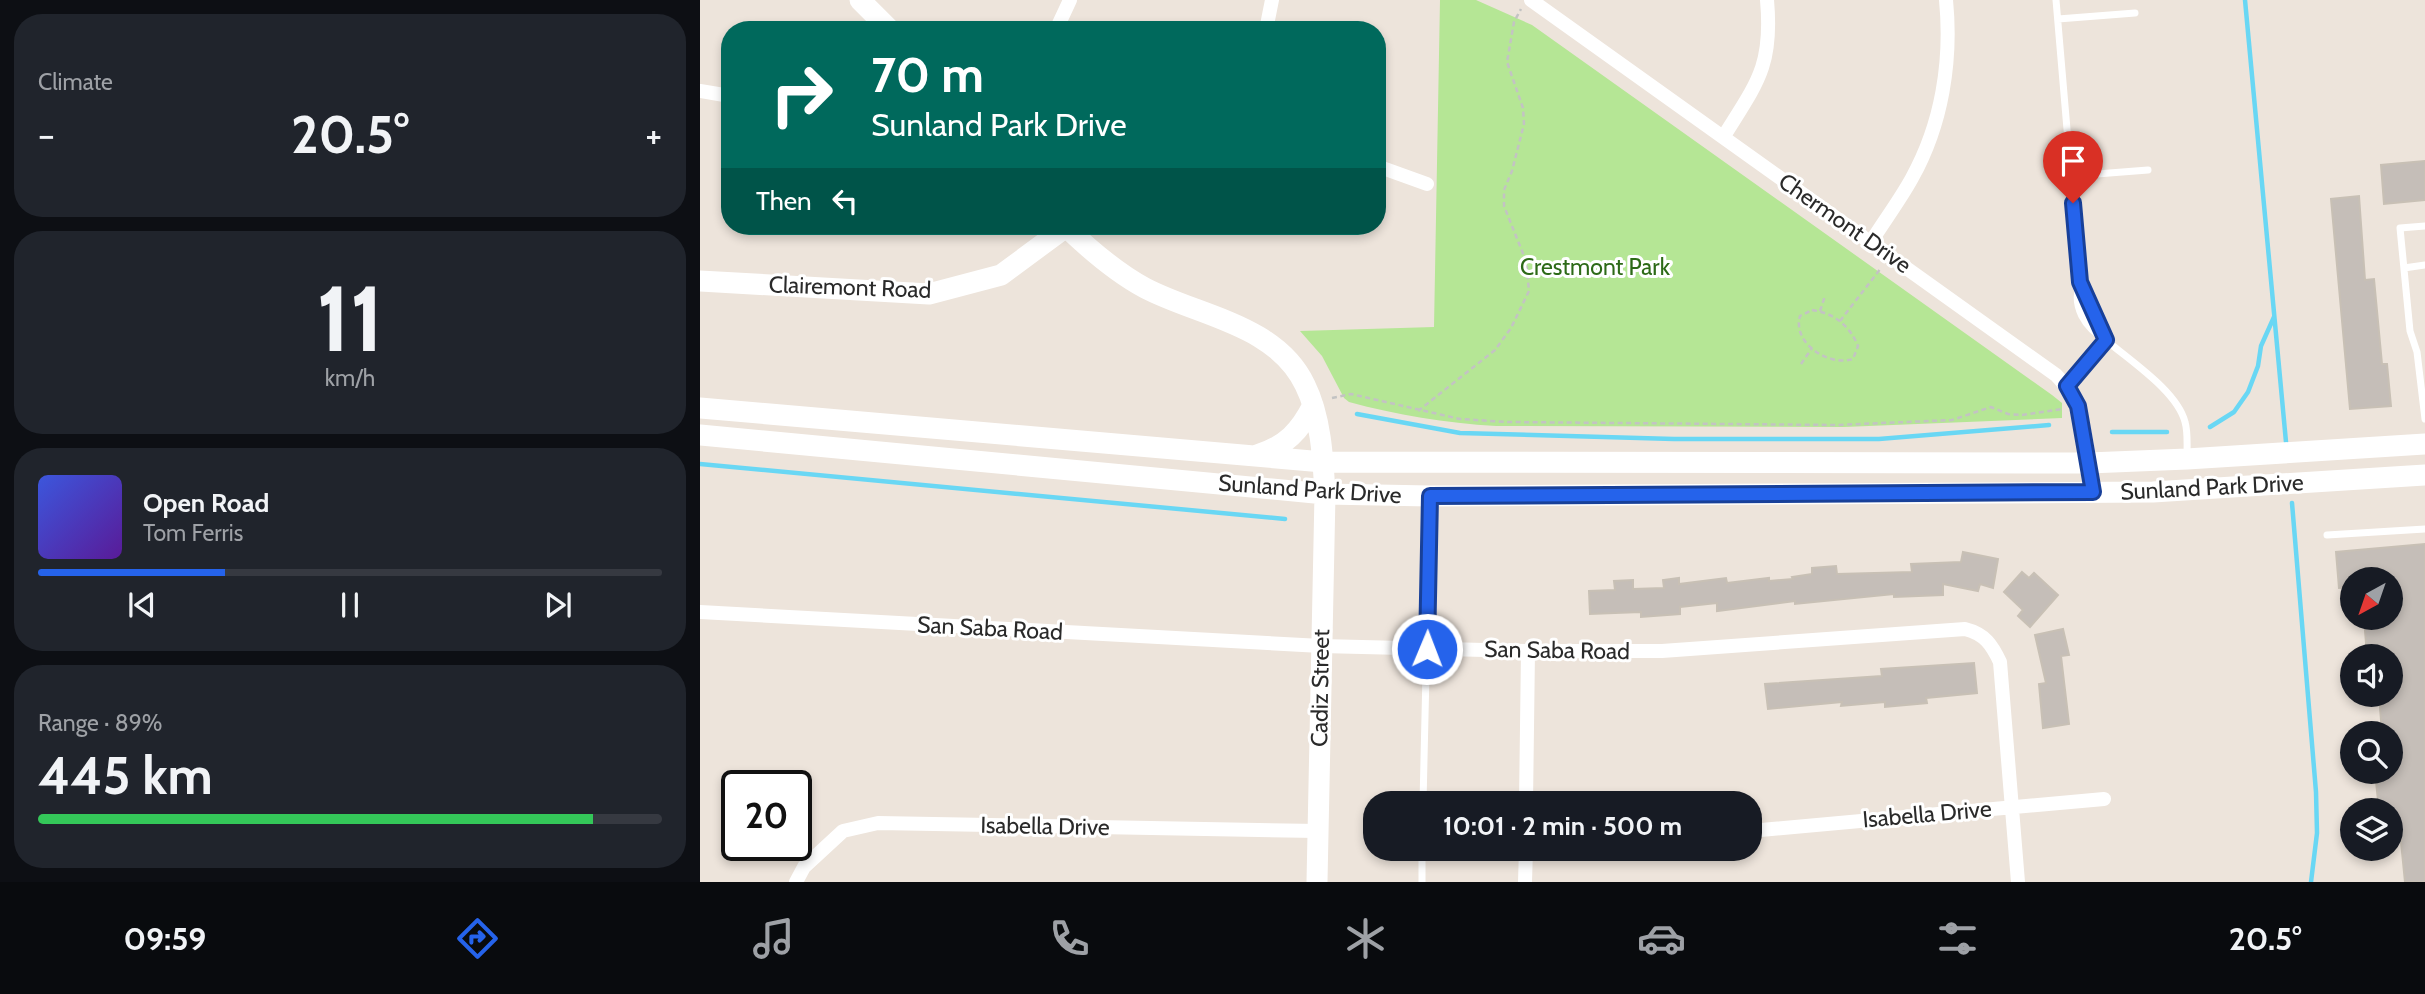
<!DOCTYPE html>
<meta charset="utf-8">
<style>
:root{--surface:#171b24;--page:#20242c;--text:#f1f3f6;--muted:#9ea1a6;--line:#363941;--accent:#2563eb}
body{margin:0;font-family:Cabin,sans-serif;background:var(--page);color:var(--text);height:100vh;display:flex;flex-direction:column;font-size:26px;white-space:nowrap}
*{box-sizing:border-box;margin:0}
p{font-size:23px;color:var(--muted)}
.icon{flex:none;width:38px;height:38px;fill:none;stroke:currentColor;stroke-width:2;stroke-linecap:round;stroke-linejoin:round}
.map{position:relative;flex:1;overflow:hidden}
.details{display:flex;flex-direction:column;gap:14px;padding:14px;background:#0d0f14;width:700px}
.details>*{flex:none}
.banner{position:absolute;left:21px;top:21px;width:665px;height:214px;border-radius:28px;box-shadow:0 4px 10px #0003;background:#00695c;color:#fff;overflow:hidden}
.needle{width:46px;rotate:220deg}
.fabs{position:absolute;left:1640px;top:567px;display:grid;gap:14px}
.fabs a{display:grid;place-items:center;width:63px;height:63px;border-radius:50%;background:var(--surface);box-shadow:0 4px 10px #0003;font-size:35px}
.speed{position:absolute;left:21px;top:770px;display:flex;gap:14px;font-size:35px;font-weight:700;text-align:center}
.speed>*{display:grid;place-content:center;width:91px;height:91px;border-radius:50%;background:var(--surface);box-shadow:0 4px 10px #0003;line-height:1}
.speed .limit{border:4px solid #111;border-radius:10px;background:#fff;color:#111}
.pin{position:absolute;display:grid;place-items:center;width:60px;height:60px;color:#fff;margin:-72px -30px;border-radius:50% 50% 50% 0;rotate:-45deg;box-shadow:0 0 7px #0007}
.pin .icon{rotate:45deg}
.me{position:absolute;width:77px;margin:-38px;rotate:1deg;stroke-linejoin:round;filter:drop-shadow(0 0 5px #0008)}
.turn{display:flex;align-items:center;gap:24px;height:147px;padding:0 35px;font-size:32px}
.turn .icon{width:91px;height:91px;stroke-width:2.5}
.turn b{display:block;font-size:49px;line-height:60px}
.then{display:flex;align-items:center;height:66px;padding:0 35px;background:#0003;gap:14px;font-size:26px}
.big{font-size:52px;font-weight:700;line-height:1.1}
.details .widget{flex:1;display:flex;flex-direction:column;justify-content:center;gap:10px;min-width:0;padding:0 24px;border-radius:28px;background:var(--page)}
.details .dial{align-items:center;gap:0}
.dial b{font-size:91px;line-height:1}
.song{display:flex;align-items:center;gap:21px}
.cover{width:84px;height:84px;border-radius:10px;background:linear-gradient(135deg,hsl(230 70% 55%),hsl(270 70% 35%))}
.played{height:7px;border-radius:4px;background:linear-gradient(90deg,var(--accent) 30%,var(--line) 30%)}
.keys{display:flex;justify-content:space-around;direction:ltr}
.heat{display:flex;justify-content:space-between;align-items:center;font-size:38px;direction:ltr}
.charge{height:10px;border-radius:5px;background:linear-gradient(90deg,#34c759 89%,var(--line) 0)}
.trip{position:absolute;left:663px;top:791px;width:399px;height:70px;border-radius:28px;background:var(--surface);box-shadow:0 4px 10px #0003;font-weight:700;line-height:70px;text-align:center}
.menu{display:flex;height:112px;justify-content:space-around;align-items:center;background:#090b0e;color:var(--muted)}
.menu .icon{width:49px;height:49px}
.menu .on{color:var(--accent)}
.menu b{font-size:32px;color:var(--text)}
main{display:flex;flex:1;min-height:0}
.map>svg:first-child{display:block}
.green{fill:#b5e695}
.lines{fill:none;stroke-linecap:round;stroke-linejoin:round}
.stream{stroke:#69d7f4;stroke-width:4.5}
.building{fill:#c5beb8;stroke:#c8c0b5;stroke-width:2}
.path{stroke:#c3c3c3;stroke-width:2.5;stroke-dasharray:5 3.5;stroke-linecap:butt}
.lane{stroke:#fff;stroke-width:7}
.street{stroke:#fff;stroke-width:14}
.secondary{stroke:#fff;stroke-width:21}
.route-casing{stroke:#184099;stroke-width:18}
.route{stroke:#2563eb;stroke-width:12}
.labels{text-anchor:middle;dominant-baseline:central;stroke-width:6;stroke-linejoin:round;paint-order:stroke}
.street-label{font-size:23px;fill:#2a2a2a;stroke:#fff}
.park-label{font-size:23px;fill:#2d6a17;stroke:#fff}
</style>
<main>
<section class="details">
<div class="widget"><p>Climate</p>
<div class="heat"><a>−</a><b class="big">20.5°</b><a>+</a></div>
</div>
<div class="widget dial"><b>11</b><p>km/h</p></div>
<div class="widget">
<div class="song"><i class="cover"></i><div><b>Open Road</b><p>Tom Ferris</p></div></div>
<div class="played"></div>
<div class="keys"><svg class="icon" aria-label="previous" viewBox="0 0 24 24"><path d="M18 5L8 12l10 7zM5 5v14"/></svg><svg class="icon" aria-label="pause" viewBox="0 0 24 24"><path d="M8 5v14M16 5v14"/></svg><svg class="icon" aria-label="next" viewBox="0 0 24 24"><path d="M6 5l10 7-10 7zM19 5v14"/></svg></div>
</div>
<div class="widget"><p>Range · 89%</p><b class="big">445 km</b><div class="charge"></div></div>
</section>
<div class="map">
<svg width="1725" height="882" viewBox="0 0 1725 882">
<rect width="100%" height="100%" fill="#ede4db"/>
<path class="green" d="M 740,0 L 776,0 L 832,25 L 1352,395 L 1362,403 L 1362,418 L 1144,427 L 796,426 C 745,423 697,415 649,402 L 644,398 L 622,356 L 600,331 L 734,327 Z"/>
<g class="lines">
<path class="stream" d="M 1545,0 L 1586,442
M 657,414 L 760,433 L 974,439 L 1179,439 L 1349,425
M 1510,427 L 1534,412 L 1548,392 L 1558,366 L 1561,346 L 1574,317
M 1412,432 L 1467,432
M 0,464 L 585,519
M 1592,503 L 1616,792 L 1617,833 L 1611,882"/>
</g>
<path class="building" d="M 1725,161 L 1725,200 L 1684,204 L 1681,165 Z
M 1659,196 L 1665,280 L 1674,279 L 1682,364 L 1687,364 L 1691,406 L 1650,409 L 1631,199 Z
M 1725,544 L 1725,882 L 1705,882 L 1699,822 L 1690,822 L 1690,810 L 1679,810 L 1675,772 L 1690,772 L 1690,733 L 1682,733 L 1679,695 L 1690,695 L 1690,656 L 1667,656 L 1664,618 L 1690,618 L 1690,579 L 1652,579 L 1652,587 L 1639,588 L 1636,552 Z
M 1263,552 L 1298,559 L 1293,588 L 1280,584 L 1278,591 L 1243,584 L 1243,595 L 1194,597 L 1194,594 L 1095,604 L 1095,601 L 1017,611 L 1017,603 L 980,607 L 980,614 L 941,617 L 941,612 L 890,614 L 889,591 L 915,590 L 914,581 L 933,580 L 933,589 L 964,588 L 963,580 L 979,578 L 979,584 L 1026,578 L 1027,583 L 1069,578 L 1069,581 L 1093,579 L 1092,577 L 1112,574 L 1112,568 L 1136,566 L 1137,574 L 1212,572 L 1211,564 L 1261,562 Z
M 1322,572 L 1329,578 L 1334,573 L 1358,595 L 1330,627 L 1318,616 L 1323,610 L 1304,592 Z
M 1363,629 L 1369,655 L 1361,656 L 1369,724 L 1343,728 L 1339,684 L 1346,683 L 1335,635 Z
M 1274,663 L 1277,693 L 1226,698 L 1227,703 L 1185,707 L 1185,702 L 1141,706 L 1142,702 L 1068,709 L 1065,684 L 1182,676 L 1181,669 Z"/>
<g class="lines">
<path class="path" d="M 1112,310 C 1134,313 1150,326 1158,346 L 1153,359 C 1129,367 1092,343 1100,316 Z
M 1120,311 L 1125,296
M 1140,321 L 1181,268
M 1101,364 L 1112,348
M 632,398 L 651,394 L 760,419 L 808,422 L 1137,425 L 1252,420 L 1291,407 L 1308,414 L 1322,415 L 1363,409
M 718,411 L 795,350 L 811,328 L 829,291 L 826,261 L 804,206 L 804,190 L 812,171 L 824,124 L 823,108 L 807,62 L 814,22 L 821,9"/>
<path class="lane" d="M 1356,0 L 1380,282
M 1358,19 L 1435,13
M 1371,176 L 1448,170
M 1725,226 L 1700,228 L 1710,331 L 1717,352 L 1725,419
M 1704,268 L 1725,265
M 1380,282 L 1406,340 C 1385,328 1371,307 1380,282 Z
M 1367,386 L 1406,340 C 1430,361 1477,391 1485,422 C 1488,432 1487,445 1487,455
M 1627,535 L 1725,529
M 723,803 L 730,500
M 722,882 L 722,849"/>
<path class="street" d="M 831,0 L 1356,375 C 1386,405 1388,452 1393,492
M 356,30 L 370,0
M 566,30 L 572,0
M 0,91 L 30,96
M 1024,136 C 1057,83 1073,66 1067,0
M 677,166 L 727,184
M 1171,242 C 1184,221 1200,200 1212,178 C 1242,124 1252,61 1246,0
M 0,612 L 621,646 L 828,651 L 962,651 L 1265,629 C 1285,634 1292,645 1300,662 L 1318,882
M 826,803 L 828,651
M 1050,831 L 1404,799
M 96,882 L 104,867 L 143,831 L 178,823 L 618,831
M 825,882 L 826,849"/>
<path class="secondary" d="M 160,0 L 190,30
M 365,226 C 389,249 415,272 445,288 C 498,316 576,324 605,385 C 621,417 623,458 625,494 L 617,882
M 0,281 L 229,294 L 301,275 L 366,227
M 0,408 L 623,462 L 1389,463 L 1487,459 L 1725,444
M 0,435 L 625,494 L 730,496 L 1453,492 L 1725,475
M 557,455 C 586,446 600,431 613,405"/>
</g>
<g class="lines">
<defs>
<path id="route" d="M 727,649 L 730,496 L 1393,492 L 1378,406 L 1367,386 L 1406,340 L 1380,282 L 1373,203"/>
</defs>
<use href="#route" class="route-casing"/>
<use href="#route" class="route"/>
</g>
<g class="labels">
<g class="street-label">
<text transform="translate(1145 223) rotate(35)">Chermont Drive</text>
<text transform="translate(150 287) rotate(2)">Clairemont Road</text>
<text transform="translate(1512 487) rotate(-3)">Sunland Park Drive</text>
<text transform="translate(610 489) rotate(4)">Sunland Park Drive</text>
<text transform="translate(290 628) rotate(3)">San Saba Road</text>
<text transform="translate(857 650) rotate(1)">San Saba Road</text>
<text transform="translate(620 688) rotate(-89)">Cadiz Street</text>
<text transform="translate(1227 814) rotate(-5)">Isabella Drive</text>
<text transform="translate(345 826) rotate(1)">Isabella Drive</text>
</g>
<g class="park-label">
<text x="895" y="267">Crestmont Park</text>
</g>
</g>
</svg>
<div class="fabs">
<a><svg class="needle" viewBox="-14 -14 28 28"><path d="M0-13l5 13h-10z" fill="#e53935"/><path d="M0 13l5-13h-10z" fill="#9ea1a6"/></svg></a>
<a><svg class="icon" aria-label="sound" viewBox="0 0 24 24"><path d="M4 9h4l5-4v14l-5-4H4zM17 9q2 3 0 6"/></svg></a>
<a><svg class="icon" aria-label="search" viewBox="0 0 24 24"><circle cx="10" cy="10" r="6"/><path d="M15 15l6 6"/></svg></a>
<a><svg class="icon" aria-label="layers" viewBox="0 0 24 24"><path d="M12 4l9 5-9 5-9-5zM3 14l9 5 9-5"/></svg></a>
</div>
<div class="speed"><div class="limit">20</div></div>
<div class="pin" style="left:1373px;top:203px;background:#d93025"><svg class="icon" aria-label="arrive" viewBox="0 0 24 24"><path d="M6 21V4h12l-3 4 3 4H6"/></svg></div>
<svg class="me" style="left:727px;top:649px" viewBox="-20 -20 40 40"><circle r="17" fill="#2563eb" stroke="#fff" stroke-width="3"/><path d="M0-11L8 9 0 5-8 9z" fill="#fff"/></svg>
<div class="trip">10:01 · 2 min · 500 m</div>
<div class="banner">
<div class="turn"><svg class="icon" aria-label="right" viewBox="0 0 24 24"><path d="M7 20v-9h11M14 6l5 5-5 5"/></svg><div><b>70 m</b>Sunland Park Drive</div></div>
<div class="then">Then<svg class="icon" aria-label="left" viewBox="0 0 24 24"><path d="M17 20v-9H6M10 6l-5 5 5 5"/></svg></div>
</div>
</div>
</main>
<nav class="menu">
<b>09:59</b>
<svg class="icon on" aria-label="directions" viewBox="0 0 24 24"><path d="M12 3l9 9-9 9-9-9zM9 14v-3h6M13 9l2 2-2 2"/></svg>
<svg class="icon" aria-label="music" viewBox="0 0 24 24"><path d="M9 18V5l10-2v13"/><circle cx="6" cy="18" r="3"/><circle cx="16" cy="16" r="3"/></svg>
<svg class="icon" aria-label="phone" viewBox="0 0 24 24"><path d="M5 4h4l2 5-3 2q2 4 5 5l2-3 5 2v4C11 20 4 13 5 4z"/></svg>
<svg class="icon" aria-label="climate" viewBox="0 0 24 24"><path d="M12 3v18M4 7l16 10M4 17L20 7"/></svg>
<svg class="icon" aria-label="car" viewBox="0 0 24 24"><path d="M5 17H2v-5l4-1 3-4h7l3 4 3 1v5h-3M9 17h6M6 11h13"/><circle cx="7" cy="17" r="2"/><circle cx="17" cy="17" r="2"/></svg>
<svg class="icon" aria-label="filters" viewBox="0 0 24 24"><path d="M4 7h16M4 17h16"/><circle cx="9" cy="7" r="2"/><circle cx="15" cy="17" r="2"/></svg>
<b>20.5°</b>
</nav>
